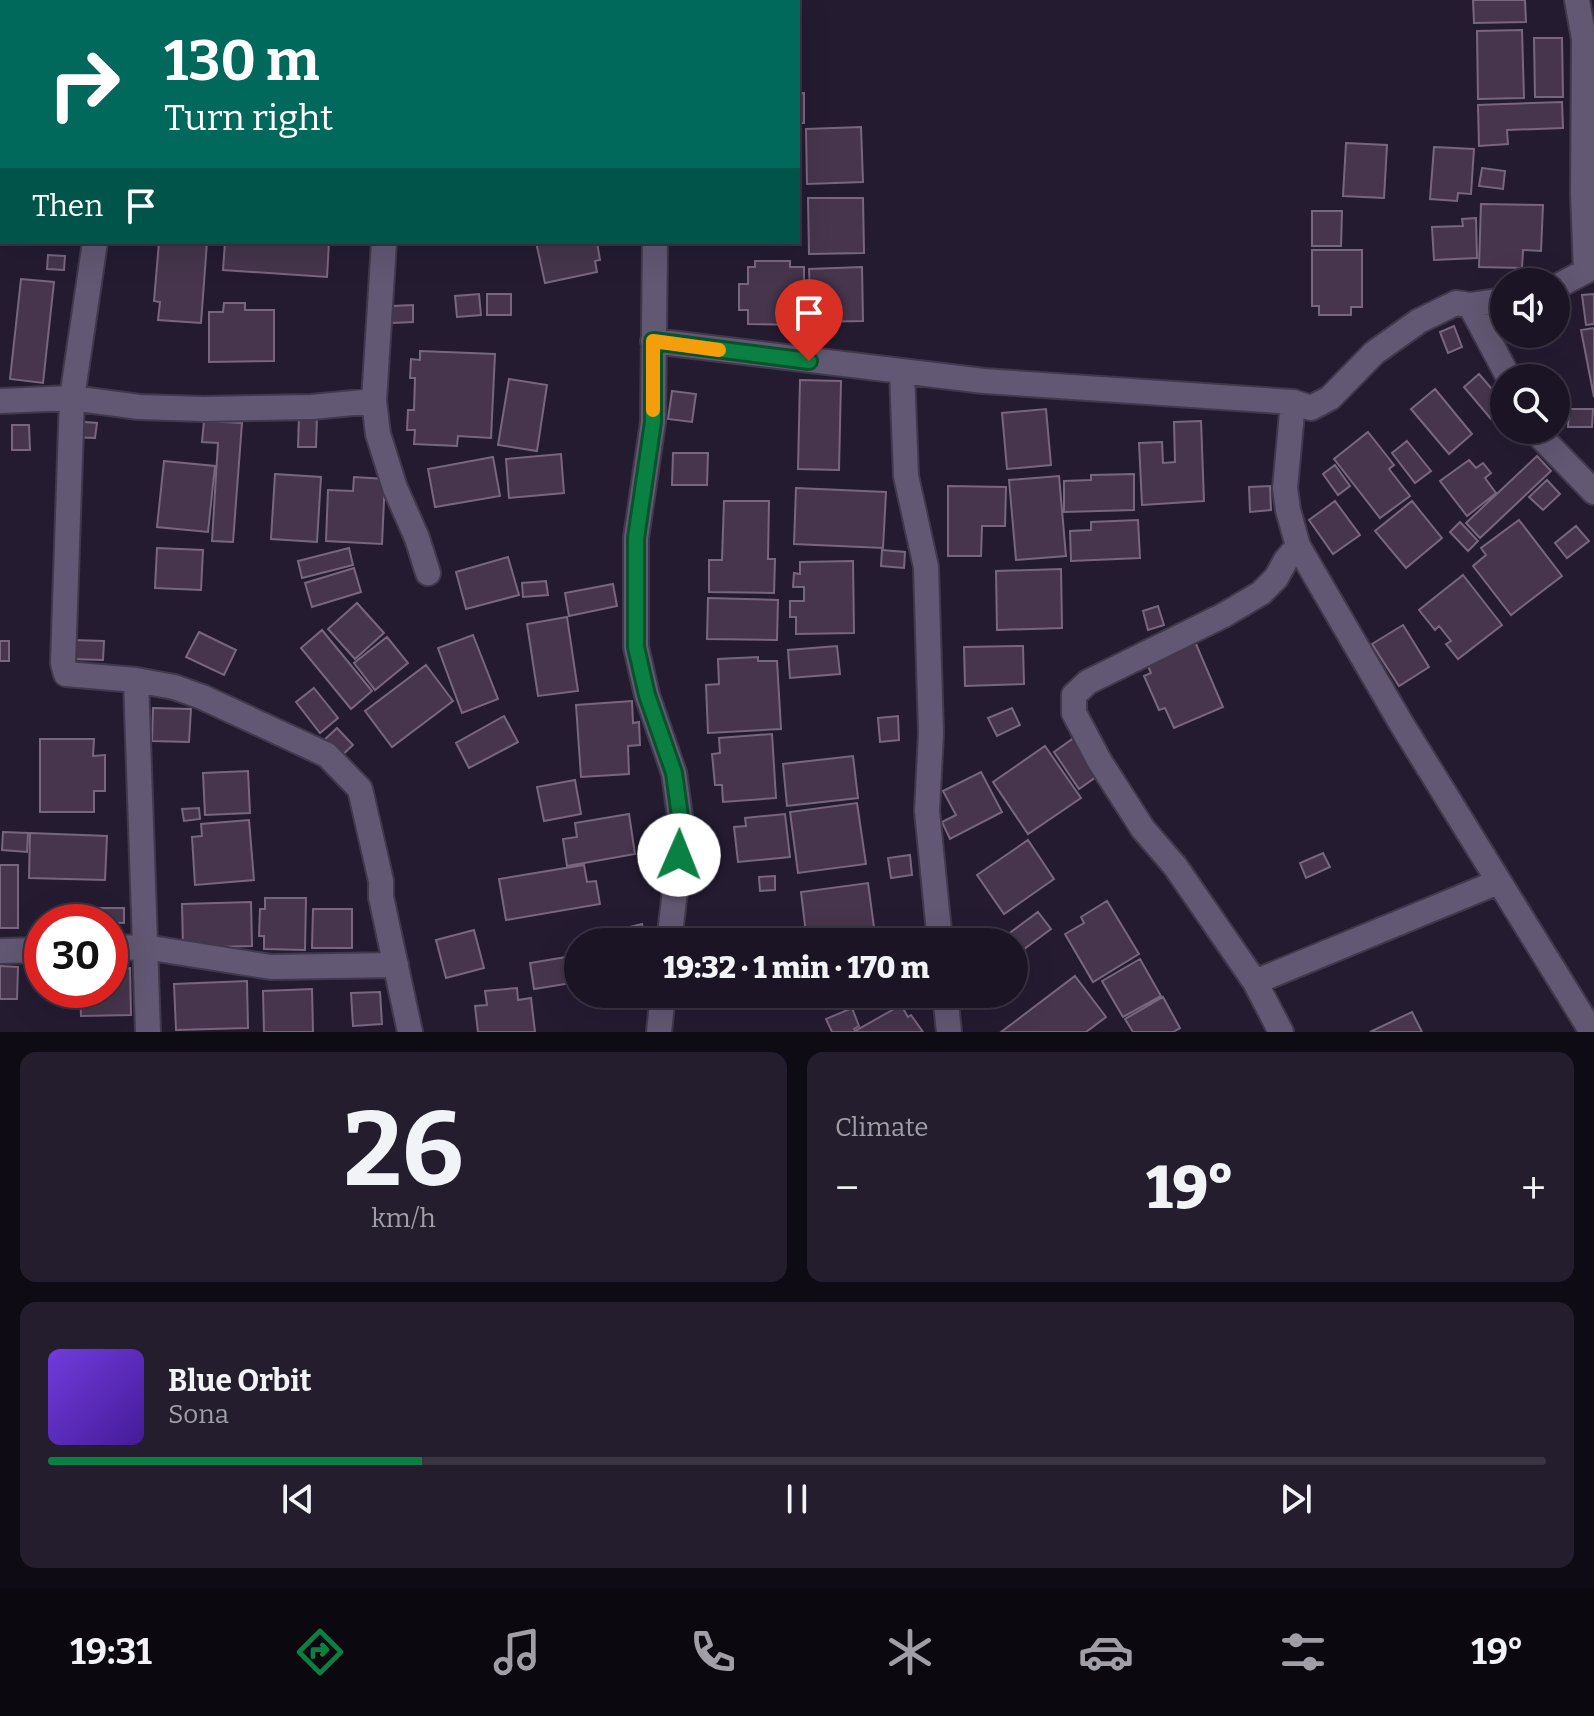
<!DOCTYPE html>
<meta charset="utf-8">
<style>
:root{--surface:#1b1425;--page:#241d2d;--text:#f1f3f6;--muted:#a09ea7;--line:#393342;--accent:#0b8043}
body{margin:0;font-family:Bitter,serif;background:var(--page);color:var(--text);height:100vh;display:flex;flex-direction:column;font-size:30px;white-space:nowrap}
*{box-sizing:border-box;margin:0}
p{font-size:26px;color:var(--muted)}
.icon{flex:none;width:44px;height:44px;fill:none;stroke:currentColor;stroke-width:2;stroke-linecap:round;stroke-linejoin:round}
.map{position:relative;height:1032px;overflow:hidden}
.drawer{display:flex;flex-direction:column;gap:20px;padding:20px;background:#0f0b14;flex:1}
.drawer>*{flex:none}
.top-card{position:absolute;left:0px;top:0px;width:800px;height:244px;box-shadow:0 8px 32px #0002,0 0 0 2px var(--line);background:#00695c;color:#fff;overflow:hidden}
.fabs{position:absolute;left:1490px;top:268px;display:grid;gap:16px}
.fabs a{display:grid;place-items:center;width:80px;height:80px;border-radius:50%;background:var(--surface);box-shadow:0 8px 32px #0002,0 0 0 2px var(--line);font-size:40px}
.speed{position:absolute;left:24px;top:904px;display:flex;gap:16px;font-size:40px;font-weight:700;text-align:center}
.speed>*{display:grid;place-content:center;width:104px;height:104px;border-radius:50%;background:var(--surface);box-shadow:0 8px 32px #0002,0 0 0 2px var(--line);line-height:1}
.speed .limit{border:12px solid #d22;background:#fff;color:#111}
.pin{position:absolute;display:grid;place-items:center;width:68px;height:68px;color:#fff;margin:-82px -34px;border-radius:50% 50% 50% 0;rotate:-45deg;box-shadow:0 0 8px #0007}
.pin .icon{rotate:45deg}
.me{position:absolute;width:88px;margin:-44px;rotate:1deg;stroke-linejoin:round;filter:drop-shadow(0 0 6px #0008)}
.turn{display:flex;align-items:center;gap:28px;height:168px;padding:0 32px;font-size:36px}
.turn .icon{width:104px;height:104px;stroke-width:2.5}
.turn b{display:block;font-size:56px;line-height:68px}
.then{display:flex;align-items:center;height:76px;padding:0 32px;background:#0003;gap:16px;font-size:30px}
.big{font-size:60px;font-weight:800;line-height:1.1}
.drawer .card{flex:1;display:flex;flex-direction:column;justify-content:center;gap:12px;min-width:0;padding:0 28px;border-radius:16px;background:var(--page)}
.drawer .dial{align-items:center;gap:0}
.dial b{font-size:104px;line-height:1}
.song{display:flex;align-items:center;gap:24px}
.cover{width:96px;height:96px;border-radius:12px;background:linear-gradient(135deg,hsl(260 70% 55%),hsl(260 70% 35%))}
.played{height:8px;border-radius:4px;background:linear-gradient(90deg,var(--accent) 25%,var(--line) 25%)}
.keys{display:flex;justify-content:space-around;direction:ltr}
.heat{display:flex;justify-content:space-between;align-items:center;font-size:44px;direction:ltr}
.drawer .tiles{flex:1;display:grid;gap:20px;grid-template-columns:1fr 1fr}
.card:last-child{grid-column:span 2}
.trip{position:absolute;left:564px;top:928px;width:464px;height:80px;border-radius:40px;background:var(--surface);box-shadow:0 8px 32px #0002,0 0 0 2px var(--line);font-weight:800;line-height:80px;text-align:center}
.tabs{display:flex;height:128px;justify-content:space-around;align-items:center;background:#0b080f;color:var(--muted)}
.tabs .icon{width:56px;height:56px}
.tabs .active{color:var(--accent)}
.tabs b{font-size:36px;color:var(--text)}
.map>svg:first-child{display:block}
.building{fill:#46354c;stroke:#78667f;stroke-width:2}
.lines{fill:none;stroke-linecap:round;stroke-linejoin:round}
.minor-casing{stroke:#40394b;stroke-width:28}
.minor{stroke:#625873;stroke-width:24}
.route-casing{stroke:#07532c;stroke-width:20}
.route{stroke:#0b8043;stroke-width:14}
.slow{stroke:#f59e0b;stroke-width:14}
</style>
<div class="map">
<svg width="1594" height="1032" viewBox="0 0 1594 1032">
<rect width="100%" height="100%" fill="#241b31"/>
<path class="building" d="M 1473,0 L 1525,0 L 1526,22 L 1474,23 Z
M 1522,30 L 1524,98 L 1478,99 L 1477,31 Z
M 1534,38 L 1562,38 L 1563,97 L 1535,97 Z
M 804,93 L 804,123 L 798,123 L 798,94 Z
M 1562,102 L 1563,128 L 1507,130 L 1508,144 L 1479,146 L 1478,105 Z
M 861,127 L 863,182 L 807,184 L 806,129 Z
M 1346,143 L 1387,145 L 1384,198 L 1343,196 Z
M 1434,147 L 1474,149 L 1471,194 L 1458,193 L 1457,201 L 1430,199 Z
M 1482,168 L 1505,171 L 1503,189 L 1479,186 Z
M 808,198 L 863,198 L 864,253 L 809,254 Z
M 1481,204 L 1543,205 L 1541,251 L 1523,250 L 1522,268 L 1479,267 Z
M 1312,211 L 1342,211 L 1341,246 L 1312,246 Z
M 1476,218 L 1477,258 L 1434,260 L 1432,227 L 1463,226 L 1462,219 Z
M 159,242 L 207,242 L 201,323 L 158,320 L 160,302 L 154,301 Z
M 225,242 L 329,242 L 327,277 L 223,270 Z
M 536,242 L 597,242 L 600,260 L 595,261 L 597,272 L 545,283 Z
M 1312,250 L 1362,250 L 1362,307 L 1351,307 L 1351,315 L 1319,315 L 1319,306 L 1312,306 Z
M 48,255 L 65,256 L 64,270 L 47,269 Z
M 755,261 L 790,261 L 790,267 L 804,267 L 804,325 L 748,324 L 748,310 L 739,310 L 739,284 L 748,284 L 748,267 L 755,267 Z
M 862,267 L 863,321 L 811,322 L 809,269 Z
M 21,279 L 54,282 L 43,383 L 10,379 Z
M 479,294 L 481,315 L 457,317 L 455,296 Z
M 487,294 L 511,294 L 511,315 L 487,315 Z
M 1594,294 L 1594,324 L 1586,325 L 1582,295 Z
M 224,303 L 245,303 L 245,310 L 274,310 L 274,361 L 209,362 L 209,312 L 223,312 Z
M 413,305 L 413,322 L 392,323 L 392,306 Z
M 1454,326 L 1462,347 L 1448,353 L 1440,332 Z
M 1594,328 L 1594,397 L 1581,330 Z
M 420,351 L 495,354 L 491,438 L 458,436 L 457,446 L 414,444 L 415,430 L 407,430 L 408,410 L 414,410 L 415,378 L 410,378 L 411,359 L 420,360 Z
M 1479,374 L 1504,403 L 1504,408 L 1491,419 L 1464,387 Z
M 509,379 L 547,385 L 537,451 L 498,445 Z
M 800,380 L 841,381 L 839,470 L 798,469 Z
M 1435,389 L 1472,434 L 1449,454 L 1411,409 Z
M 672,391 L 696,394 L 692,422 L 668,419 Z
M 1046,409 L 1051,465 L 1007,469 L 1002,413 Z
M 1569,409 L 1593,409 L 1592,427 L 1568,427 Z
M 299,416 L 317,416 L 316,447 L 298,447 Z
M 73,421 L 97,423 L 95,438 L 72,437 Z
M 204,421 L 242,423 L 233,542 L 212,541 L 218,443 L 202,442 Z
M 1201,421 L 1204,501 L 1142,505 L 1139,443 L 1162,442 L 1163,463 L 1175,462 L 1174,422 Z
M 12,425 L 29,425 L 30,450 L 12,450 Z
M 1368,432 L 1394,465 L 1389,469 L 1410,496 L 1380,518 L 1334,459 Z
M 1407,441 L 1431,471 L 1415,483 L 1392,453 Z
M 673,453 L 708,453 L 707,485 L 672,485 Z
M 561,454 L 564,493 L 509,498 L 506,459 Z
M 1537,456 L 1551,471 L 1480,538 L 1466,523 Z
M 493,457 L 500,496 L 435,507 L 428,469 Z
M 1469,460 L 1476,468 L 1483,463 L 1491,473 L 1485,478 L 1496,493 L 1467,516 L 1440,481 Z
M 164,461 L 215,466 L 208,532 L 157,527 Z
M 1335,465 L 1350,486 L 1338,495 L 1323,474 Z
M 275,474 L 321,477 L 317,542 L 271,539 Z
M 1134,474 L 1134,510 L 1064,512 L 1064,481 L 1091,480 L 1091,475 Z
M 1059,476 L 1066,556 L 1016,560 L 1009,480 Z
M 354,477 L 385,479 L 382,544 L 326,541 L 328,490 L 353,491 Z
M 1547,480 L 1560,494 L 1543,510 L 1529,497 Z
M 948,486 L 1006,487 L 1005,526 L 982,526 L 981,556 L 948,556 Z
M 1270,486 L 1271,510 L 1250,512 L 1249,487 Z
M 796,488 L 886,492 L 883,548 L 794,544 Z
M 724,501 L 769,501 L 768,559 L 775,559 L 774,593 L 709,592 L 709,560 L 722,560 Z
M 1335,501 L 1360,535 L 1333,554 L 1309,520 Z
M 1412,501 L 1442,538 L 1406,568 L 1375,531 Z
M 1138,520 L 1140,558 L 1071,561 L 1070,531 L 1091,530 L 1091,522 Z
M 1519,520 L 1562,576 L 1511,615 L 1473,566 L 1486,555 L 1481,548 Z
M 1460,522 L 1478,541 L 1468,551 L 1450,532 Z
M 1576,526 L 1589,541 L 1567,558 L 1555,543 Z
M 157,548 L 203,550 L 201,590 L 155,588 Z
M 349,548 L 353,565 L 302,578 L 298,561 Z
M 882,550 L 905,552 L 904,568 L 881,566 Z
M 508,557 L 519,595 L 466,609 L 456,572 Z
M 853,561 L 854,633 L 796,634 L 796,617 L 790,617 L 790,601 L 804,601 L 804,587 L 793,587 L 794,573 L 800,574 L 800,562 Z
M 354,568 L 361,592 L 312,607 L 305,583 Z
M 1061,569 L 1062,628 L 997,630 L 996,571 Z
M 1463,575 L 1502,625 L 1458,659 L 1446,644 L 1451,641 L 1439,626 L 1435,630 L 1419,610 Z
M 546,581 L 548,595 L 523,597 L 522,583 Z
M 613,584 L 617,606 L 569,616 L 565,593 Z
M 708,598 L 778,600 L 777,640 L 707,639 Z
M 357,603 L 384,633 L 355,659 L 328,629 Z
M 1158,606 L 1164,625 L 1148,630 L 1143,611 Z
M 567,617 L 578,691 L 538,696 L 527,624 Z
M 1403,625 L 1429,667 L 1399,686 L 1372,644 Z
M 322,630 L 372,691 L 351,709 L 301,648 Z
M 199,632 L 236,650 L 224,675 L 186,657 Z
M 473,635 L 498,699 L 462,713 L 438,648 Z
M 387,637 L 408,663 L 375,690 L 354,663 Z
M 1193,637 L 1223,707 L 1174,728 L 1165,708 L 1159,710 L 1144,676 L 1151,673 L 1144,657 Z
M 72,640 L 104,641 L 103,660 L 71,659 Z
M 0,641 L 9,641 L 9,661 L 0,661 Z
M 837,646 L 840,674 L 790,678 L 788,650 Z
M 1023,646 L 1024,684 L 965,686 L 964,647 Z
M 758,657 L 758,661 L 777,661 L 781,729 L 708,733 L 706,685 L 719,684 L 718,659 Z
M 426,665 L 453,701 L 392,747 L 365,711 Z
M 314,688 L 338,718 L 320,733 L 296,702 Z
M 632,701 L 633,723 L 639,722 L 640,745 L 628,746 L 629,774 L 581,777 L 576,705 Z
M 153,708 L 191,709 L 189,742 L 152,741 Z
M 1012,708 L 1020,725 L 997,736 L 988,718 Z
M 504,716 L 518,742 L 469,768 L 456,743 Z
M 898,716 L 899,740 L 880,742 L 878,718 Z
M 337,728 L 353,745 L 338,759 L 322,742 Z
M 772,734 L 776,798 L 723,802 L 722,785 L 715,785 L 712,754 L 720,753 L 719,738 Z
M 1078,735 L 1103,772 L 1079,789 L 1054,752 Z
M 40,739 L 94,739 L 93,756 L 105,755 L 105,791 L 94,791 L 94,812 L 40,812 Z
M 1045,746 L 1081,798 L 1028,834 L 993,782 Z
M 853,756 L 858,798 L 787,806 L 783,764 Z
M 248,771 L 250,813 L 205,815 L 203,773 Z
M 981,772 L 1002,812 L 950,839 L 942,822 L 956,815 L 943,791 Z
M 575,780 L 581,814 L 544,821 L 537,787 Z
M 857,803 L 866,864 L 798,873 L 790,812 Z
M 199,808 L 200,819 L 184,821 L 182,809 Z
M 629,814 L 635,854 L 567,866 L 563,839 L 577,837 L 575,823 Z
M 785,814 L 790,857 L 738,862 L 734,827 L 746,826 L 745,818 Z
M 249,820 L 254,880 L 195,885 L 192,837 L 202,836 L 201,824 Z
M 3,832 L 28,833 L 27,852 L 2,850 Z
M 30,833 L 107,836 L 105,880 L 29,878 Z
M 1028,840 L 1054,879 L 1004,914 L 977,875 Z
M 1323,853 L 1330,867 L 1306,878 L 1300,863 Z
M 910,855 L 912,875 L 891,878 L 888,858 Z
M 0,865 L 18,865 L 18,928 L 0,928 Z
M 584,865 L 587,882 L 596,881 L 600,904 L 506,920 L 499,879 Z
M 775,876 L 775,890 L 760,891 L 759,877 Z
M 868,883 L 876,942 L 807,942 L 801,892 Z
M 265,898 L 306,898 L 305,950 L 264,949 L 264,936 L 259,936 L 260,909 L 265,909 Z
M 1107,901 L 1139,954 L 1093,982 L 1065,934 L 1084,923 L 1081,917 Z
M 251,902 L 252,946 L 183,948 L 182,904 Z
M 98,908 L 124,908 L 124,923 L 98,922 Z
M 313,909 L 352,909 L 352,948 L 312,948 Z
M 1038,912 L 1051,929 L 1020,952 L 1007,935 Z
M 642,924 L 647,942 L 625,942 L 622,929 Z
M 793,928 L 794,942 L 744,942 L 743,934 Z
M 474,930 L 484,968 L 446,978 L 436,940 Z
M 578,955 L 578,982 L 534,989 L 530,963 Z
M 1140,959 L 1161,996 L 1123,1017 L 1102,981 Z
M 0,966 L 18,967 L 17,999 L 0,999 Z
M 130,968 L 131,1015 L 81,1016 L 80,990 L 110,990 L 110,969 Z
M 1075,976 L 1106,1017 L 1086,1032 L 1001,1032 Z
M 247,981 L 248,1028 L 176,1030 L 174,984 Z
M 517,988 L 518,1000 L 531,998 L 535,1032 L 478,1032 L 475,1006 L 487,1005 L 485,991 Z
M 312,989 L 313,1032 L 264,1032 L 263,991 Z
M 380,992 L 382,1024 L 353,1026 L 351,993 Z
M 1163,997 L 1180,1028 L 1173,1032 L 1133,1032 L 1125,1019 Z
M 901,1005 L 908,1017 L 911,1015 L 923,1032 L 858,1032 L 857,1030 Z
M 852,1008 L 859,1026 L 854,1029 L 856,1032 L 832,1032 L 826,1019 Z
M 1412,1012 L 1422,1032 L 1370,1032 Z"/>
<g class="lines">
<defs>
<path id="minor" d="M 127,2 L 127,0
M 398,2 L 398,0
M 672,2 L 672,0
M 95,242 L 72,398 L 63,663 L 66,674 L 136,680 L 174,687 L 202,697 L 327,755 L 360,789 L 381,881 L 381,897 L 410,1032
M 384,242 L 374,401 L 378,434 L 395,488 L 417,538 L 428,573
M 655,242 L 653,422 L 636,538 L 636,647 L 647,695 L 674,773 L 682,831 L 669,942
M 1556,287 L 1586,271 L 1583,193 L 1584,39 L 1577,0
M 1470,305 L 1509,378
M 653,341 L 984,381 L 1293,402
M 902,373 L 906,476 L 926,567 L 931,733 L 927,811 L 940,942
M 0,401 L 72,398 L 139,407 L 204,409 L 312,407 L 374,401
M 1534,430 L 1594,492
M 1298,546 L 1401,723 L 1592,1032
M 136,680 L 148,1032
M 110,948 L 145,947 L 271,967 L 396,965
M 0,951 L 42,950
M 1255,982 L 1498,882
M 945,994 L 949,1032
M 659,1032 L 663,994
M 1281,1032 L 1255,982 L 1175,866 L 1143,829 L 1100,762 L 1074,713 L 1074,695 L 1088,682 L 1224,615 L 1261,593 L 1276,578 L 1286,560 L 1298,546 L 1288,510 L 1285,488 L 1293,402 L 1311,408 L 1330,398 L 1374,353 L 1419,321 L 1456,303 L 1470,305 L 1504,300"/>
</defs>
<use href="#minor" class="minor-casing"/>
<use href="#minor" class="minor"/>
</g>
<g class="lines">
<defs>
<path id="route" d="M 679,855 L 682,831 L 674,773 L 647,695 L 636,647 L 636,538 L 653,422 L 653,341 L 809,361"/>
</defs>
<use href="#route" class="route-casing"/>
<use href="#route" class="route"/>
<path class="slow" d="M 653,410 L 653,341 L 719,350"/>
</g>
</svg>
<div class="fabs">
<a><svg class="icon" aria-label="sound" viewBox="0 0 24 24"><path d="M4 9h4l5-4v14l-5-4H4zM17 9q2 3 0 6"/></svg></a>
<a><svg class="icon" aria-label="search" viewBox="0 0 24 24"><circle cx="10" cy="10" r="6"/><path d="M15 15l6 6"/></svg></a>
</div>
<div class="speed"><div class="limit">30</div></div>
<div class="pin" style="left:809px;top:361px;background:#d93025"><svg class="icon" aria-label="arrive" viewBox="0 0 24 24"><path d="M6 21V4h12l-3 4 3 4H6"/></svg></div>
<svg class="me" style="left:679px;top:855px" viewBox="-20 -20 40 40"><circle r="19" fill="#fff"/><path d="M0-13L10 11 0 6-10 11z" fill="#0b8043"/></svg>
<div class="trip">19:32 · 1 min · 170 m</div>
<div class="top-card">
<div class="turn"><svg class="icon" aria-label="right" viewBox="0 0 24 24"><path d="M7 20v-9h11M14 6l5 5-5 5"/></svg><div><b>130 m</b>Turn right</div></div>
<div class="then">Then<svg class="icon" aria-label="arrive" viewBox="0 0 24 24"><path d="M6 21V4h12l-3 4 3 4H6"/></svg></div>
</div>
</div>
<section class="drawer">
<div class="tiles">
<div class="card dial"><b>26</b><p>km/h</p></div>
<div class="card"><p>Climate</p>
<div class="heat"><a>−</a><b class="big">19°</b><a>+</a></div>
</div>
<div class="card">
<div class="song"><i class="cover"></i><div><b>Blue Orbit</b><p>Sona</p></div></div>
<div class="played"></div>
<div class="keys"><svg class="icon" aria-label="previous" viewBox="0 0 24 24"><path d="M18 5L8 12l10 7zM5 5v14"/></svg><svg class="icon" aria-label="pause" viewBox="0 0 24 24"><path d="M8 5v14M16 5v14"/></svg><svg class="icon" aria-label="next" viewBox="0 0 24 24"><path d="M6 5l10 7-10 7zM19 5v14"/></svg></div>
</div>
</div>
</section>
<nav class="tabs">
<b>19:31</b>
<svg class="icon active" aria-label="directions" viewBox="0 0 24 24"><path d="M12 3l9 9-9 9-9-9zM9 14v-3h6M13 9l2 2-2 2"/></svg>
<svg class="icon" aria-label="music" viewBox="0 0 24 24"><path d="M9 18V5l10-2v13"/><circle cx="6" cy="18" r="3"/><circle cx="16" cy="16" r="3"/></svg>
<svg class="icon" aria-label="phone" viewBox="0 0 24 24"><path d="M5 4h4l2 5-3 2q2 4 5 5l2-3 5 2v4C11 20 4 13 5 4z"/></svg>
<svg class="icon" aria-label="climate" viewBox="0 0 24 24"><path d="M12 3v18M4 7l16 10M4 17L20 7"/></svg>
<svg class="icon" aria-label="car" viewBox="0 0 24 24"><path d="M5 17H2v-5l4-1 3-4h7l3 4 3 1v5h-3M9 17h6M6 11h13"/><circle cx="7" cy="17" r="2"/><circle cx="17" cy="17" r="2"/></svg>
<svg class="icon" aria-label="filters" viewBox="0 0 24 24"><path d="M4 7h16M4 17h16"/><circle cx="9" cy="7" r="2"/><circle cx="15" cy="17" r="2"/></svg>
<b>19°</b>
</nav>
